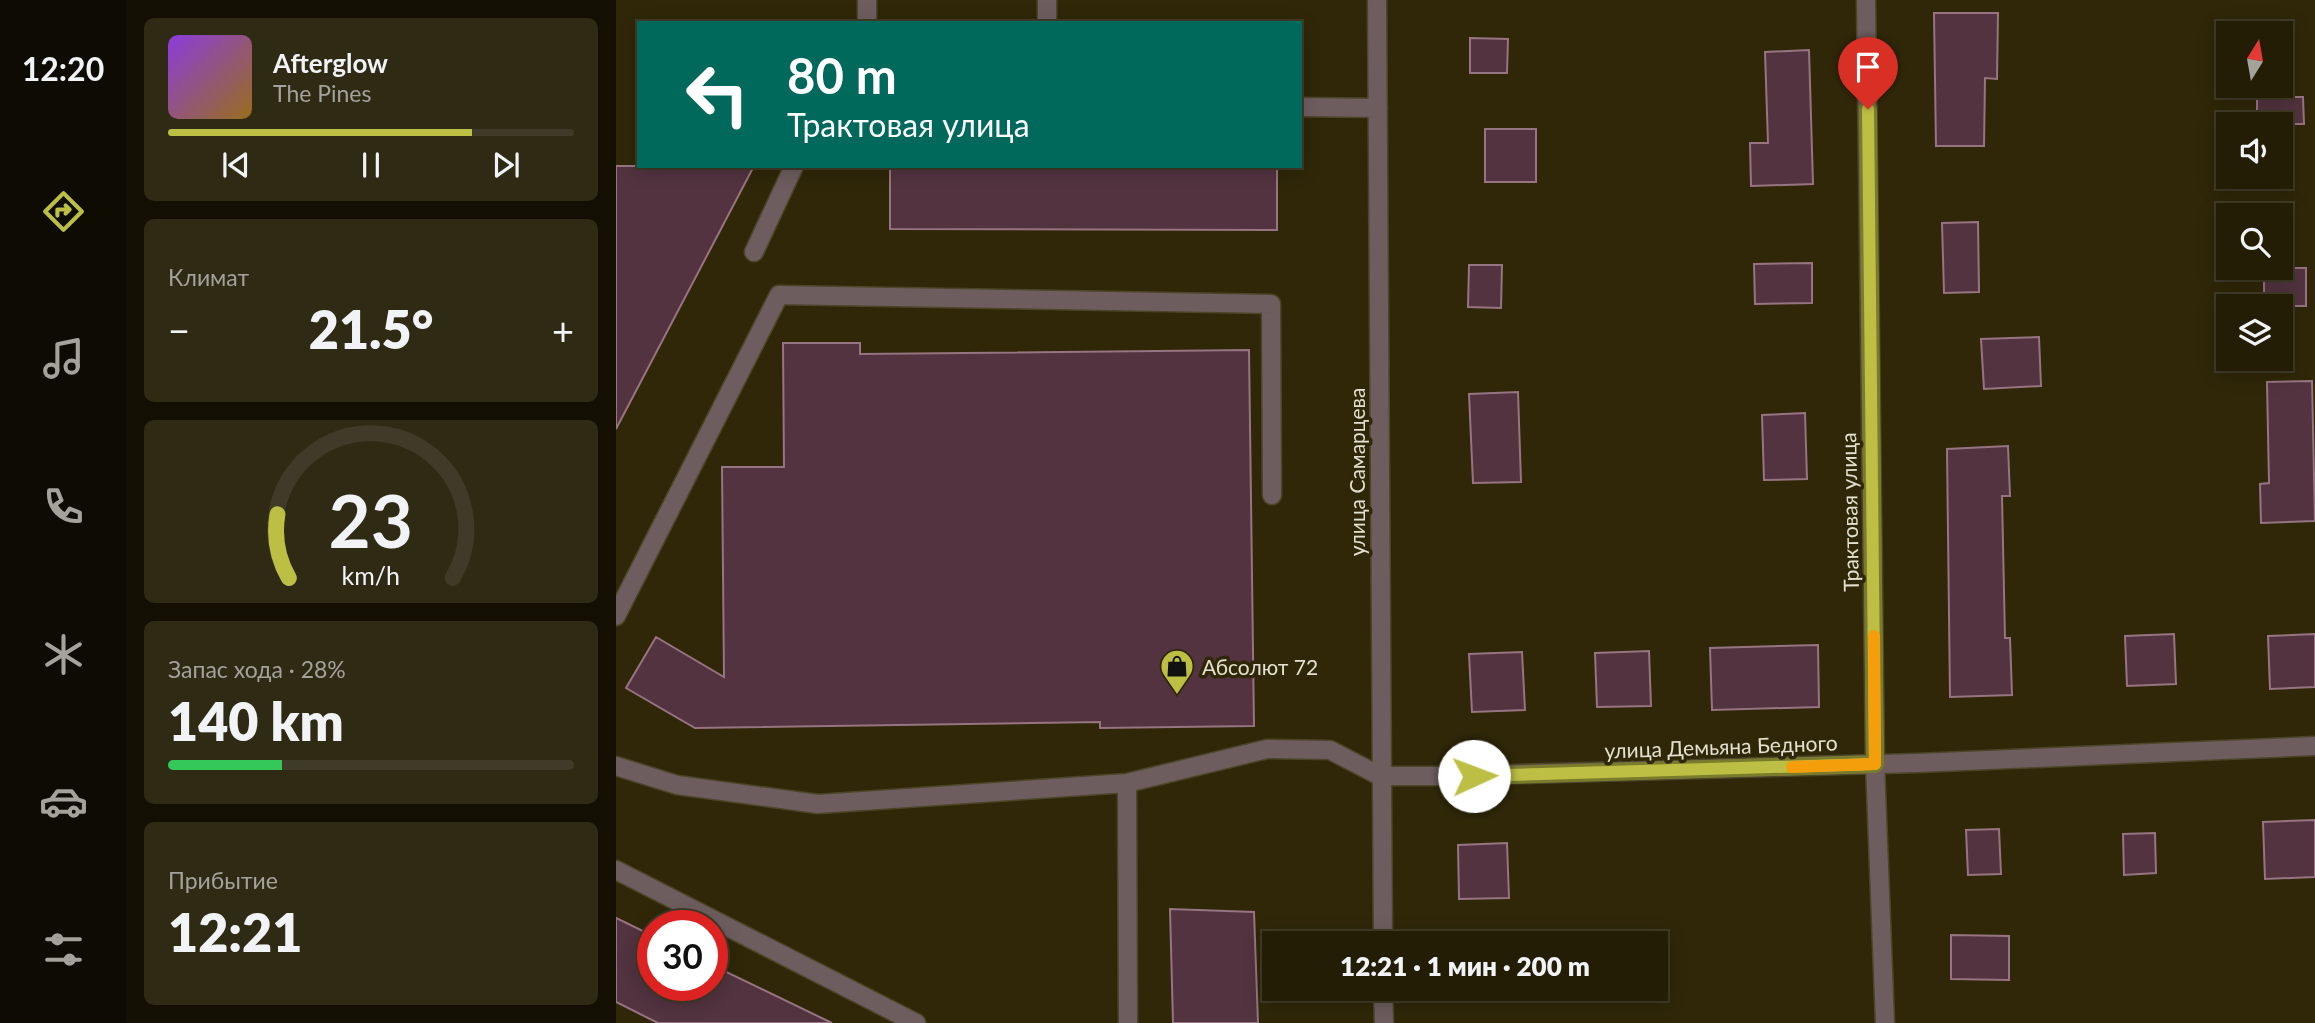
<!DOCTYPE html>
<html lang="ru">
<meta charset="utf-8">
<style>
:root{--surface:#231d06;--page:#2f2a14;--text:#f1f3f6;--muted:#a3a29b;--line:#403b28;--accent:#bcbf44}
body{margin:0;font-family:Lato,sans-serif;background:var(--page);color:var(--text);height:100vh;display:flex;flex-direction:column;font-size:26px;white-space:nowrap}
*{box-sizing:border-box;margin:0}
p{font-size:23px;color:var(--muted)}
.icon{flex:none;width:38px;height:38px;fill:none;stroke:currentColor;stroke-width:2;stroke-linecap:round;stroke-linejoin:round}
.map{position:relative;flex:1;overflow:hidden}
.sheet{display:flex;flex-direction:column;gap:18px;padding:18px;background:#131003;width:490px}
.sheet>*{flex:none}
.top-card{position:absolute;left:21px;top:21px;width:665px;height:147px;border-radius:0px;box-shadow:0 4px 18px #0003,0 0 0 2px var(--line);background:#00695c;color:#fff;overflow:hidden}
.needle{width:46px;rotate:11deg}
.tools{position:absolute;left:1600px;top:21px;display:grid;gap:14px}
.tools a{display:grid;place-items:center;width:77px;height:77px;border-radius:0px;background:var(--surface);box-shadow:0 4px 18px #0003,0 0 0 2px var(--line);font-size:35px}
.speed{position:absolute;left:21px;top:910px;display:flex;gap:14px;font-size:35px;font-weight:700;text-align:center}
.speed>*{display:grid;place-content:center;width:91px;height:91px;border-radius:50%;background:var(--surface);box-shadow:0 4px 18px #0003,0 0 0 2px var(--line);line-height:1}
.speed .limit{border:10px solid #d22;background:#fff;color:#111}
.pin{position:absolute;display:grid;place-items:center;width:60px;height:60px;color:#fff;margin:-72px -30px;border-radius:50% 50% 50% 0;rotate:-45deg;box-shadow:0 0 7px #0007}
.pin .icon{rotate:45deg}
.me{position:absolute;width:77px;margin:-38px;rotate:88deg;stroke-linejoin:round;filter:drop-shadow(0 0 5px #0008)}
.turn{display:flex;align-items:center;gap:24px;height:147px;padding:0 35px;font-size:32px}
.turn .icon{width:91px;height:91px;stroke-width:2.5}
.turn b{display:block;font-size:49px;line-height:60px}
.big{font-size:52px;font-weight:800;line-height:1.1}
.sheet .card{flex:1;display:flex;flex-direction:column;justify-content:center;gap:10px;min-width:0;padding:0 24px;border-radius:10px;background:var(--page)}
.sheet .dial{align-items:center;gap:0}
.dial svg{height:182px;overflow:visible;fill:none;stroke:var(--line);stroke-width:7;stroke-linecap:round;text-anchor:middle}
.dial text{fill:var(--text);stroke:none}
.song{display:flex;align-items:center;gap:21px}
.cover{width:84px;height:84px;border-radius:10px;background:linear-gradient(135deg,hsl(270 70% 55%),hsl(40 70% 35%))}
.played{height:7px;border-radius:4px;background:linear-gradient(90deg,var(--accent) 75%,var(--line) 75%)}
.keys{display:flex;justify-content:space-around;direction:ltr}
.heat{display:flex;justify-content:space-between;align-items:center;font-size:38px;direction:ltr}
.charge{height:10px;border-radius:5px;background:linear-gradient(90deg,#34c759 28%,var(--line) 0)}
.trip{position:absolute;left:646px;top:931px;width:406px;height:70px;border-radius:0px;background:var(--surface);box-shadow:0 4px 18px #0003,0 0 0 2px var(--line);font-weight:800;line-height:70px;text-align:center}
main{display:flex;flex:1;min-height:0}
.tab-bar{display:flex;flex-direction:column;width:126px;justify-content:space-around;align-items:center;background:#0e0c02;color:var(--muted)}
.tab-bar .icon{width:49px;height:49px}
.tab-bar .active{color:var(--accent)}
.tab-bar b{font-size:32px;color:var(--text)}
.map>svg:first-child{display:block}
.building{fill:#52333f;stroke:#977481;stroke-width:2}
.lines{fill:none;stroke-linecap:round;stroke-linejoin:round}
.minor-casing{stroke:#4c4528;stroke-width:21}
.minor{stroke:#6d5d5e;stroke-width:18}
.route-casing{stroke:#7a7c2c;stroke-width:18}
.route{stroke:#bcbf44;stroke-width:12}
.slow{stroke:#f59e0b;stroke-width:12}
.labels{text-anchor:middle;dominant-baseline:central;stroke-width:7;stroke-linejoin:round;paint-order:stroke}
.street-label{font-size:21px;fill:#e4e0ce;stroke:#2f2708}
.poi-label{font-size:21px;fill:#e4e0ce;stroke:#2f2708;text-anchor:start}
</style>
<main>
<nav class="tab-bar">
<b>12:20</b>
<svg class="icon active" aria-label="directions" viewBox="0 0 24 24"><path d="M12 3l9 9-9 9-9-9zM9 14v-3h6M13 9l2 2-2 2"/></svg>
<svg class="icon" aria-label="music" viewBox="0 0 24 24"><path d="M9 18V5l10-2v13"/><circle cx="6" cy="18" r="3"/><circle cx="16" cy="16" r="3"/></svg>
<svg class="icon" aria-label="phone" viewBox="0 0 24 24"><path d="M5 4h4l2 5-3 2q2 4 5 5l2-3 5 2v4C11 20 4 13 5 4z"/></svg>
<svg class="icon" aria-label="climate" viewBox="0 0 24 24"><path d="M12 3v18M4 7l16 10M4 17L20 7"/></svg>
<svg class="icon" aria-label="car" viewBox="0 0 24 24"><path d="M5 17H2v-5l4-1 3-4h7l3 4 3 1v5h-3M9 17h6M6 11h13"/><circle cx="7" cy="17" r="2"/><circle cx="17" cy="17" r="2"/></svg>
<svg class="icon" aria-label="filters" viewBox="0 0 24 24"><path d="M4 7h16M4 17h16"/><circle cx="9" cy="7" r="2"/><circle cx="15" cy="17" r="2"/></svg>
</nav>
<section class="sheet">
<div class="card">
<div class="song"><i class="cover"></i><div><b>Afterglow</b><p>The Pines</p></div></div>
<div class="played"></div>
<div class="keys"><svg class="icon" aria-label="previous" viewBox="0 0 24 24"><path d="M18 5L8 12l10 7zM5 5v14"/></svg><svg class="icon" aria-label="pause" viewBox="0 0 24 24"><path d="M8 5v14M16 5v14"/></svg><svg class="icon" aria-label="next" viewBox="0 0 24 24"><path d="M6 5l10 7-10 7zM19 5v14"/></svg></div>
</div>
<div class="card"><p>Климат</p>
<div class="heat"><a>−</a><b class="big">21.5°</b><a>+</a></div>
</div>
<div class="card dial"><svg viewBox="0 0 100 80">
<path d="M14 69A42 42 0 1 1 86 69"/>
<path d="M14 69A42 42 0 0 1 9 41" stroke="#bcbf44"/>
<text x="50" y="56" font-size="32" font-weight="700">23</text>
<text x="50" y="72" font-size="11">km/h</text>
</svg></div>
<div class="card"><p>Запас хода · 28%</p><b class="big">140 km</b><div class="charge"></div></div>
<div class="card"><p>Прибытие</p><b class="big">12:21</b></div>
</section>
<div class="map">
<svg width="1699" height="1023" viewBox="0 0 1699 1023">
<rect width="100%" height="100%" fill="#2f2708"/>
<path class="building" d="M 1318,13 L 1382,13 L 1381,79 L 1369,78 L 1368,146 L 1320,146 Z
M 854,38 L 892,39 L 891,73 L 854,73 Z
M 1193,50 L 1197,184 L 1135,186 L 1134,143 L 1152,143 L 1149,52 Z
M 1641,97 L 1687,97 L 1688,124 L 1641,124 Z
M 869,129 L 920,129 L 920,182 L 869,182 Z
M 0,166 L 138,166 L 0,429 Z
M 274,166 L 661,166 L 661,230 L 274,229 Z
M 1362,222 L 1363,292 L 1328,293 L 1326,223 Z
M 1196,263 L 1196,303 L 1139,304 L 1138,264 Z
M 853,265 L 886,265 L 885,308 L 852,307 Z
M 1648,268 L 1690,268 L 1690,306 L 1648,306 Z
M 1423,337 L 1425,386 L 1368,389 L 1365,339 Z
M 167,343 L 244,343 L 244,354 L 633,350 L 638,726 L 484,728 L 484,722 L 79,728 L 10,688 L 40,637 L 108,677 L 106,467 L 168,467 Z
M 1696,381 L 1699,521 L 1645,523 L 1644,484 L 1653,483 L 1651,382 Z
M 902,392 L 905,482 L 857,483 L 853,394 Z
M 1189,413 L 1191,479 L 1148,480 L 1146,415 Z
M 1392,446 L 1394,496 L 1386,496 L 1389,638 L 1394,638 L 1396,695 L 1334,697 L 1331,449 Z
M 1558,634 L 1560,684 L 1511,686 L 1509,636 Z
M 1699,634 L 1699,687 L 1654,689 L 1652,636 Z
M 1202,645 L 1203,707 L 1096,710 L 1094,648 Z
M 1033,651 L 1035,706 L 981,707 L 979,653 Z
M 906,652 L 909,710 L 856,712 L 853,654 Z
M 1699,820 L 1699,877 L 1649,879 L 1647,822 Z
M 1383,829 L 1385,874 L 1352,875 L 1350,830 Z
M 1539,833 L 1540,873 L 1508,875 L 1507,834 Z
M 891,843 L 893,898 L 843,899 L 842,845 Z
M 554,909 L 638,912 L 642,1023 L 557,1023 Z
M 0,918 L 37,936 L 37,985 L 96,985 L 96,965 L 216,1023 L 42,1023 L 0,1002 Z
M 1335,935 L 1393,936 L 1393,980 L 1335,979 Z"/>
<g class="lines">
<defs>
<path id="minor" d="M 761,0 L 767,943
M 1250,0 L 1259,764 L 1269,1023
M 251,23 L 251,0
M 431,23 L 431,0
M 684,107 L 762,108
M 138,252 L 178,166
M 0,616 L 163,295 L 655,304 L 656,495
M 0,766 L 61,785 L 202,804 L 511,783 L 651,749 L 714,750 L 764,776 L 831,776 L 1302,763 L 1699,746
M 511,783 L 512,1023
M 0,870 L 300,1023
M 767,989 L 768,1023"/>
</defs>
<use href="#minor" class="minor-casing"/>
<use href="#minor" class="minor"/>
</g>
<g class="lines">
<defs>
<path id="route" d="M 858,776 L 1259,764 L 1252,109"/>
</defs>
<use href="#route" class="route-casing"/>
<use href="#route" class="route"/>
<path class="slow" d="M 1176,767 L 1259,764 L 1258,636"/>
</g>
<defs>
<symbol id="shop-pin" viewBox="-11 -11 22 30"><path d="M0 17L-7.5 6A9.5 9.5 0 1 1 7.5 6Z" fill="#bcbf44" stroke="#2f2708"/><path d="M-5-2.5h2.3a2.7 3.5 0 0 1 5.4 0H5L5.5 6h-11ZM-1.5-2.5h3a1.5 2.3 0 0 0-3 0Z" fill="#111"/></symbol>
</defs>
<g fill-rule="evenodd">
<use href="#shop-pin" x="542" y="647" width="38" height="52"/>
</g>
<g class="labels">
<g class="street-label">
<text transform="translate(740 472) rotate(-90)">улица Самарцева</text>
<text transform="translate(1233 512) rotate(-91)">Трактовая улица</text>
<text transform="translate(1105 746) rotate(-2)">улица Демьяна Бедного</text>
</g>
<g class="poi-label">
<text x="586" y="666">Абсолют 72</text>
</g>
</g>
</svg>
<div class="tools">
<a><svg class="needle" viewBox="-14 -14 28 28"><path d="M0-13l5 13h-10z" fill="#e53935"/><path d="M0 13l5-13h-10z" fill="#a3a29b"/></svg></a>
<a><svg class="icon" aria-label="sound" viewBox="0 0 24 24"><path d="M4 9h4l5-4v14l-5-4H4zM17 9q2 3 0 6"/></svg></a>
<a><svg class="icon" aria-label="search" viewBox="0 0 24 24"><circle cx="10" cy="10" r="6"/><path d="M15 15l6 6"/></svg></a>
<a><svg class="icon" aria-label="layers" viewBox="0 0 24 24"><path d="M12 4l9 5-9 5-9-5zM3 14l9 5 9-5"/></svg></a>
</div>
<div class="speed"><div class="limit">30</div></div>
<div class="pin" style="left:1252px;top:109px;background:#d93025"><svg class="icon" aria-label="arrive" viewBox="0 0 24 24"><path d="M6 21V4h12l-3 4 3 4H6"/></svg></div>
<svg class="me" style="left:858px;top:776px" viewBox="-20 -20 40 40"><circle r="19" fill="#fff"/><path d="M0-13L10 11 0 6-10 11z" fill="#bcbf44"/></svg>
<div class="trip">12:21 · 1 мин · 200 m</div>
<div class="top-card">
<div class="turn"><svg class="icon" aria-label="left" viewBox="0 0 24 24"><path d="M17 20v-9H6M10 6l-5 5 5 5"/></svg><div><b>80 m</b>Трактовая улица</div></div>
</div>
</div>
</main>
